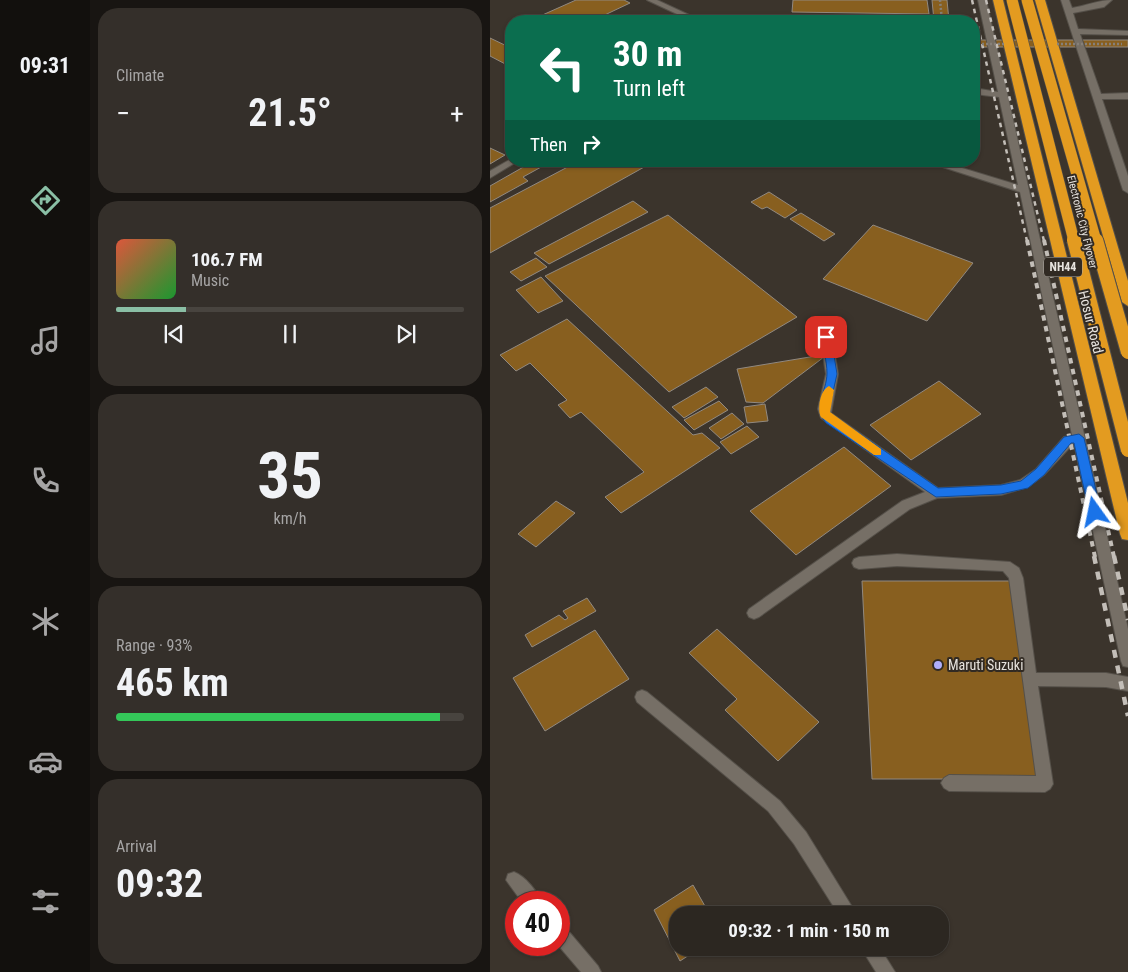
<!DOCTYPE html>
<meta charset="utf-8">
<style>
:root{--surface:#2c2721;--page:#342f2a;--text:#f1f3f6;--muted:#a6a5a5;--line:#48443f;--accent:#8abfa5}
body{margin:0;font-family:"Roboto Condensed",sans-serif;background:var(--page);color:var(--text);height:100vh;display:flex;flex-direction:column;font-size:19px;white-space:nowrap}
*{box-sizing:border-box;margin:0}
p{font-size:16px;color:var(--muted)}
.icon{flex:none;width:28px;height:28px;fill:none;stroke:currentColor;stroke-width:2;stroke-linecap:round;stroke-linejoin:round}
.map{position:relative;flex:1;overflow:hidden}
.side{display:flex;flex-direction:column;gap:8px;padding:8px;background:#181512;width:400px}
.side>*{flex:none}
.top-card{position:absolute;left:15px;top:15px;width:475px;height:152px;border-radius:20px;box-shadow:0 1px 4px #0004,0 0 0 1px var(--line);background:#0b6e4f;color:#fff;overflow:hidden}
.speed{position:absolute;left:15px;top:891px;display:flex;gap:10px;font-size:25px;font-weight:700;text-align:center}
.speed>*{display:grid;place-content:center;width:65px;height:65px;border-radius:50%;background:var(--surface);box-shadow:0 1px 4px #0004,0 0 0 1px var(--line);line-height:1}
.speed .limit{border:8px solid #d22;background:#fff;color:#111}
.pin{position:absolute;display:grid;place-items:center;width:42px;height:42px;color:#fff;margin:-21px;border-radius:10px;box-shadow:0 2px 8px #0006}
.me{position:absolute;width:55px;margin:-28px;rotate:348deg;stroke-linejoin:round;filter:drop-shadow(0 0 4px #0008)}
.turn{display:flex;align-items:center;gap:18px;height:105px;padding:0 25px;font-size:22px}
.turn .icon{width:65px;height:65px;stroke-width:2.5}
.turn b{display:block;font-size:35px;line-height:42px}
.then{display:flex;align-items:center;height:48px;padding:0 25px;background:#0003;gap:10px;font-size:19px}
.big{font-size:38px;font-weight:700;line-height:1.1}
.side .tile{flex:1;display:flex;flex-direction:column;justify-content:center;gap:8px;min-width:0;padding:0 18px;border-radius:20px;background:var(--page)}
.side .dial{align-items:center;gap:0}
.dial b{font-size:65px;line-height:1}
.song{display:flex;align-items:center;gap:15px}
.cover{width:60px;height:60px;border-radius:8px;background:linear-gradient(135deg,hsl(10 70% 55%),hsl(130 70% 35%))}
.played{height:5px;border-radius:2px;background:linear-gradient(90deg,var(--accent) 20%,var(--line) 20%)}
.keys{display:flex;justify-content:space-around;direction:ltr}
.heat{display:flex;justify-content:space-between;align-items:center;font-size:28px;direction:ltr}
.charge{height:8px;border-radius:4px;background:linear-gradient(90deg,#34c759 93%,var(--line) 0)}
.trip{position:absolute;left:179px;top:906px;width:280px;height:50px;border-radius:20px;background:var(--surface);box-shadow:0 1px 4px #0004,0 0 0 1px var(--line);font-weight:700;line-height:50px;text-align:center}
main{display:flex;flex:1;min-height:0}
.menu{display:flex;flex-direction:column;width:90px;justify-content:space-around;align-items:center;background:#12100d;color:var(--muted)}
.menu .icon{width:35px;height:35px}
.menu .active{color:var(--accent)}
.menu b{font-size:22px;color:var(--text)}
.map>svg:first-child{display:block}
.building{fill:#885f1f;stroke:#918980}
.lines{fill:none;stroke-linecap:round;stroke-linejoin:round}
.minor-casing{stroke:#555049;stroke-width:2}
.highway-casing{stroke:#555049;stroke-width:2}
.path{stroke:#868079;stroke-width:2.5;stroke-dasharray:2 2;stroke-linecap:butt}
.minor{fill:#766f66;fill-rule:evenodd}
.highway{fill:#e39b20;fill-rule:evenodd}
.rail-far2{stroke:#c3beb8;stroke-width:2.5;stroke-dasharray:4.5 4.5;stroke-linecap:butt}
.rail-far1{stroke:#c3beb8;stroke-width:4;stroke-dasharray:5.5 5.5;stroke-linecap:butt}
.rail{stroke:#c3beb8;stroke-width:4.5;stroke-dasharray:8 8;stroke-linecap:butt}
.highway-bridge-far1-casing{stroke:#555049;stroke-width:12;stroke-linecap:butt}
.highway-bridge-casing{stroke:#555049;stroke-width:16;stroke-linecap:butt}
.path-bridge{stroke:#868079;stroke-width:2.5;stroke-dasharray:2 2;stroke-linecap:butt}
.highway-bridge-far1{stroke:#e39b20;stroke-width:11}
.highway-bridge{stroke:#e39b20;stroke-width:14}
.route{fill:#1a73e8;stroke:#114b97}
.slow{fill:#f59e0b}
.poi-dot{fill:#afaefa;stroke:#312a23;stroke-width:2}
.labels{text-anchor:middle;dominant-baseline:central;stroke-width:4;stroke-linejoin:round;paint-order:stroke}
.far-street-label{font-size:11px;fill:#e7e3de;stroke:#312a23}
.shield{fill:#312a23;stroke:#b0aca6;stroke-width:1}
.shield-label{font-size:12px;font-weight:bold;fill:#e7e3de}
.street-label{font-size:14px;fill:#e7e3de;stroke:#312a23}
.poi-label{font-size:14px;fill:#e7e3de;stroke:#312a23;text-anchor:start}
</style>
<main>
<nav class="menu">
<b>09:31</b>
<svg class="icon active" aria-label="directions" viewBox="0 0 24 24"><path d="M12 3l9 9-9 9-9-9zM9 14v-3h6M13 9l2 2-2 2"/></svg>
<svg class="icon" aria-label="music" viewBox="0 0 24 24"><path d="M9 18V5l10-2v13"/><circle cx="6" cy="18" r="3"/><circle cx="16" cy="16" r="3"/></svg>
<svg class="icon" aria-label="phone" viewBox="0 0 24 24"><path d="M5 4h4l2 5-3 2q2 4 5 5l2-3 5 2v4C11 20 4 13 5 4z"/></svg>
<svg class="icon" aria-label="climate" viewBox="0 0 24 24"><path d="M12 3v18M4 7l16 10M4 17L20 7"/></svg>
<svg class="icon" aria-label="car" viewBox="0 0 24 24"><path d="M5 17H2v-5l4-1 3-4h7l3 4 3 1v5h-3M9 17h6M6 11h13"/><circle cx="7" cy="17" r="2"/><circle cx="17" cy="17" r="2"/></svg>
<svg class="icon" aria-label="filters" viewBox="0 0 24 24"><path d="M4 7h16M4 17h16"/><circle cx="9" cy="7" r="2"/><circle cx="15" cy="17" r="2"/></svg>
</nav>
<section class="side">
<div class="tile"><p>Climate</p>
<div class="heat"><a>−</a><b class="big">21.5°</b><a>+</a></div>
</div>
<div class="tile">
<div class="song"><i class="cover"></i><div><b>106.7 FM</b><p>Music</p></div></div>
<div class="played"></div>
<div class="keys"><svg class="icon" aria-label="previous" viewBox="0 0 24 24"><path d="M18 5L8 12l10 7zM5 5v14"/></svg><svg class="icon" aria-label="pause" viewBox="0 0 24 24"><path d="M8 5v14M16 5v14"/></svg><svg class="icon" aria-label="next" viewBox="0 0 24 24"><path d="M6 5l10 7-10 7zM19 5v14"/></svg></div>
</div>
<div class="tile dial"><b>35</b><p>km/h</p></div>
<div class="tile"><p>Range · 93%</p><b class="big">465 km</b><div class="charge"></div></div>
<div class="tile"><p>Arrival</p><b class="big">09:32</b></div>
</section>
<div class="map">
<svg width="638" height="972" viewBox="0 0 638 972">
<rect width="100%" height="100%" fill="#3b342c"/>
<path class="building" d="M 86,0 L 134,0 L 140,3 L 102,21 L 39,21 Z
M 303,0 L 437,0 L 439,14 L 302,12 Z
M 442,0 L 457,0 L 459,21 L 444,21 Z
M 0,38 L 21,48 L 21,67 L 0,56 Z
M 484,40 L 638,40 L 638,47 L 484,47 Z
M 0,148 L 15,155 L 0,164 Z
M 44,161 L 53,166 L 33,177 L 38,181 L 0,202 L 0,186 Z
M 89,161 L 165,161 L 0,253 L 0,208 Z
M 279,192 L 307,210 L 295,218 L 277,207 L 272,209 L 261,202 Z
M 143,201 L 158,212 L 59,264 L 44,253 Z
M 311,213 L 345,234 L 334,241 L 300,219 Z
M 178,215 L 307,317 L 179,392 L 55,276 Z
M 383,225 L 483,263 L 437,321 L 333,279 Z
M 46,258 L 57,267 L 31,281 L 20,272 Z
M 51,277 L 73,301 L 48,313 L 26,290 Z
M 77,319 L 203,435 L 212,433 L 230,448 L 131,513 L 115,497 L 154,472 L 91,412 L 80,418 L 68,405 L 77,400 L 40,363 L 26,371 L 10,355 Z
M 338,354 L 273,403 L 256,402 L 247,369 Z
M 449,381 L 491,414 L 421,460 L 380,425 Z
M 216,387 L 228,397 L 194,418 L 182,407 Z
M 229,401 L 238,410 L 204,430 L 194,420 Z
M 275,404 L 278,421 L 257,423 L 254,407 Z
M 242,413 L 254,424 L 231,439 L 219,428 Z
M 257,426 L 269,437 L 241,454 L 230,442 Z
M 354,447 L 401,486 L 306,555 L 260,511 Z
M 66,501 L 85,513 L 46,547 L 28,534 Z
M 372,581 L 521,581 L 552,779 L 382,779 Z
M 97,598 L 106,611 L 42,647 L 35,635 L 69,615 L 75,620 L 78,618 L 73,611 Z
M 227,629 L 329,722 L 288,761 L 235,710 L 247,699 L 199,653 Z
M 105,630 L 139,679 L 55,731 L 23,678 Z
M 203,885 L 220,915 L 188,915 L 188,948 L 210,948 L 190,961 L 164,910 Z"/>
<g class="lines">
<defs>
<path id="minor" d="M 157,0 L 167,0 L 212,21 L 202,21 Z
M 488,0 L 496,0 L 638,629 L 638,667 L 633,666 L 631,661 L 584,443 L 554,475 L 538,487 L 511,495 L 447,498 L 420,509 L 269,617 L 264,619 L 259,617 L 257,613 L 259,609 L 412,501 L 435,492 L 331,418 L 328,409 L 336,374 L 330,337 L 332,334 L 336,333 L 342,337 L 348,374 L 341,413 L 448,488 L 511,485 L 530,480 L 546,469 L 574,437 L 582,435 L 530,192 L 434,161 L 449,161 L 528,185 L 509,97 L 484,94 L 484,88 L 508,92 Z
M 571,0 L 579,0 L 582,8 C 595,6 609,0 622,0 L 614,7 L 583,13 L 588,29 L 638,31 L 638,35 L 590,34 L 611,94 L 638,93 L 638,99 L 612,99 L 638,176 L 638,193 L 633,190 Z
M 21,159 L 21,161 L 28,161 L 0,178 L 0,171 Z
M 407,554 L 520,562 L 529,568 L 533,578 L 546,673 L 616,673 L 638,677 L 638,691 L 616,687 L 548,686 L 563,784 L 560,789 L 555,792 L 459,791 L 454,788 L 451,783 L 454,778 L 459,775 L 546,776 L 519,578 L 513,571 L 407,566 L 369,569 L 364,567 L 362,563 L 364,559 L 369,557 Z
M 152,690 L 157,692 L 290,801 L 316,832 L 367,915 L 349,915 L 304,844 L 278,811 L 147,702 L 145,697 L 147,692 Z
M 24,872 C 35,876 48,892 51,902 L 32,902 L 16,880 L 18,874 Z
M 69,925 L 75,927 L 108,966 L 111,972 L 91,972 L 68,945 Z
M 371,948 L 390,948 L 405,972 L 386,972 Z"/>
<path id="highway" d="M 503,0 L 513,0 L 638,503 L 638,540 L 632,539 L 630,534 Z
M 545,0 L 555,0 L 638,281 L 638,306 L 632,302 Z"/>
</defs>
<use href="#minor" class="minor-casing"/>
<use href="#highway" class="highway-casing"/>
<path class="path" d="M 450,0 L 452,21"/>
<use href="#minor" class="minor"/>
<use href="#highway" class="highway"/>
<path class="rail-far2" d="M 482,0 L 537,241
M 496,0 L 554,241"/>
<path class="rail-far1" d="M 537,240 L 605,557
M 554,240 L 624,557"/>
<path class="rail" d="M 604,556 L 638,716
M 624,556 L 638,620"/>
<defs>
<path id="highway-bridge-far1" d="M 522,0 L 584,241
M 537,0 L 606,241"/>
<path id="highway-bridge" d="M 584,240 L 638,450
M 606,240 L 638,352"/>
</defs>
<use href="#highway-bridge-far1" class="highway-bridge-far1-casing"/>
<use href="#highway-bridge" class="highway-bridge-casing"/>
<path class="path-bridge" d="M 484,44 L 516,44
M 567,44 L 632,44"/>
<use href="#highway-bridge-far1" class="highway-bridge-far1"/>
<use href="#highway-bridge" class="highway-bridge"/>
</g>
<path class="route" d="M 336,333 L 341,337 L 347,374 L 339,410 L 340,413 L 448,488 L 511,485 L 531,481 L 546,469 L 574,437 L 589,434 L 594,438 L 611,512 L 609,516 L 605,517 L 599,512 L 584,443 L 581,443 L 554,475 L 538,488 L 511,494 L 446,497 L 336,423 C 322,406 337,392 337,373 C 337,361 333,348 330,337 Z"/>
<path class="slow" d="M 339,386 L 344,390 L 340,412 L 391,449 L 391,455 L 384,455 L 331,417 C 327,409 330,390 339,386 Z"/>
<circle class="poi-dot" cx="448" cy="665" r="5"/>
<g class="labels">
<g class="far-street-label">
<text transform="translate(592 222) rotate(76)">Electronic City Flyover</text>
</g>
<rect class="shield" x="554" y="257.5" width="38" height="19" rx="4"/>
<g class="shield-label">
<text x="573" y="267">NH44</text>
</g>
<g class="street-label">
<text transform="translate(601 322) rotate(76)">Hosur Road</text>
</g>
<g class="poi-label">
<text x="458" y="665">Maruti Suzuki</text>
</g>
</g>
</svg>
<div class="speed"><div class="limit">40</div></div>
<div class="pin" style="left:336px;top:337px;background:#d93025"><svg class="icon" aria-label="arrive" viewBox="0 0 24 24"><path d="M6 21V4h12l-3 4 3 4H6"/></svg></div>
<svg class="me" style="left:605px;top:512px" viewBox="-20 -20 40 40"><path d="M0-17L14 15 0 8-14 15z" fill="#1a73e8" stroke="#fff" stroke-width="4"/></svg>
<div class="trip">09:32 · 1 min · 150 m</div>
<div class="top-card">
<div class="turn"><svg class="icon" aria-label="left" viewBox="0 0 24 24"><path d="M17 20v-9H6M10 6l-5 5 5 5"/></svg><div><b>30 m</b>Turn left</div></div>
<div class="then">Then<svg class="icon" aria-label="right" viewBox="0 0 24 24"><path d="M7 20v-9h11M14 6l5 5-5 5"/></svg></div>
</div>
</div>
</main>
